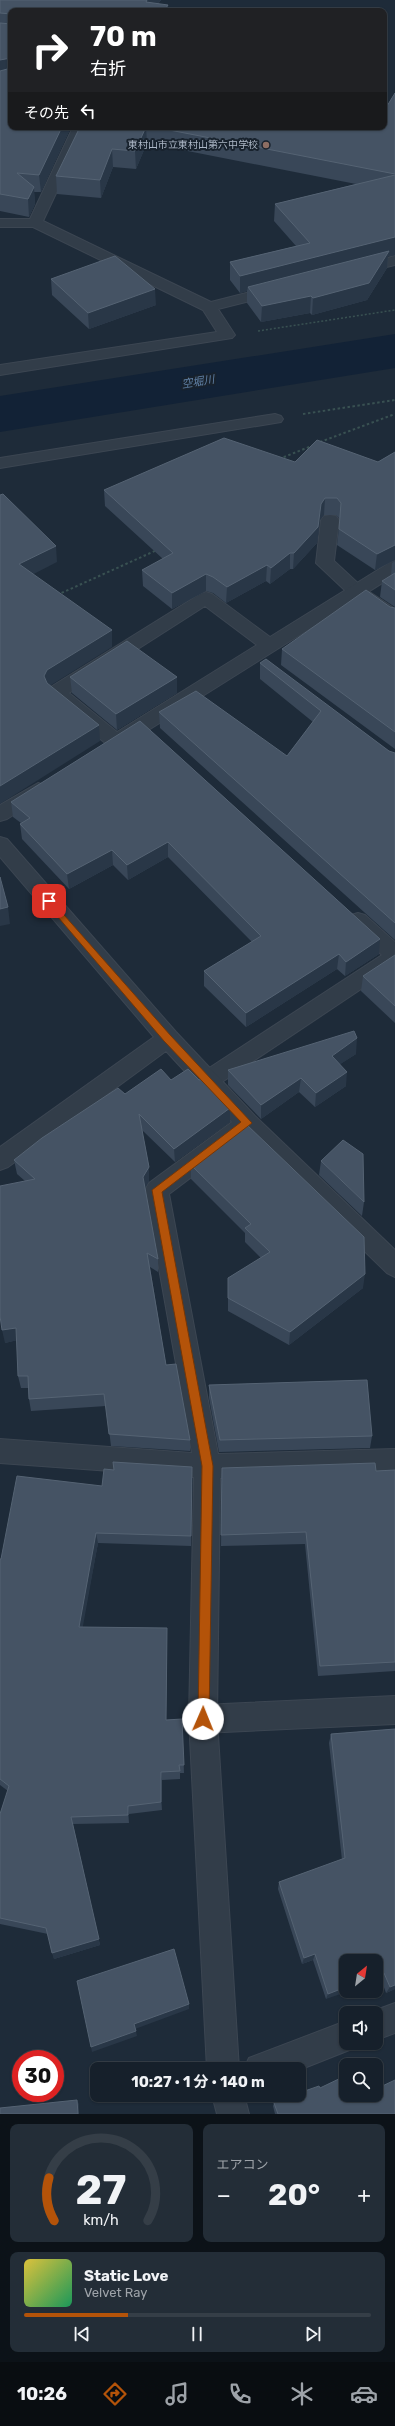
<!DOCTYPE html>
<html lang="ja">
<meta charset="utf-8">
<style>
:root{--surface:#16202b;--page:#232d37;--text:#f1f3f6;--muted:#9ea3a9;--line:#353e47;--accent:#b45309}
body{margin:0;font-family:Rubik,"Noto Sans JP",sans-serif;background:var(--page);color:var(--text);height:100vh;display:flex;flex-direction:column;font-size:15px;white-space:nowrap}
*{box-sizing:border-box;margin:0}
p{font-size:13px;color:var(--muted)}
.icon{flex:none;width:22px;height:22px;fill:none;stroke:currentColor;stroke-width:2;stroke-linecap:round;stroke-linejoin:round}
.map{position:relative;height:2114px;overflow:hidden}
.sheet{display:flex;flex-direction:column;gap:10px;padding:10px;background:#0c1218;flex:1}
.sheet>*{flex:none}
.top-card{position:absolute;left:8px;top:8px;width:379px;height:122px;border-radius:8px;box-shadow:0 1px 3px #0004,0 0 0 1px var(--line);background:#202124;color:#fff;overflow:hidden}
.needle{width:26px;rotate:30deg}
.buttons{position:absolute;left:339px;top:1954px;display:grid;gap:8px}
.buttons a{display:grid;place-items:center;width:44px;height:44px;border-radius:8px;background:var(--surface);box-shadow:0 1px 3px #0004,0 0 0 1px var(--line);font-size:20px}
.speed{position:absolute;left:12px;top:2050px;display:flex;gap:8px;font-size:20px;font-weight:700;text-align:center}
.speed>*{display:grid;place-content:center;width:52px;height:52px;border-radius:50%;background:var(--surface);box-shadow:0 1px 3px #0004,0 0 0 1px var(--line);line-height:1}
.speed .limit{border:6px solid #d22;background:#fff;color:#111}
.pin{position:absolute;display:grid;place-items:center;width:34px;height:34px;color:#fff;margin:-17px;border-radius:8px;box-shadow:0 2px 6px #0006}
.me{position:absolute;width:44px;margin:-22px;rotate:1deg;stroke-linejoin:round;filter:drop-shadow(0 0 3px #0008)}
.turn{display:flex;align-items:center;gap:14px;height:84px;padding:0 16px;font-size:18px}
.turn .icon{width:52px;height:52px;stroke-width:2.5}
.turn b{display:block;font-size:28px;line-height:34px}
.then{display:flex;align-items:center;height:38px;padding:0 16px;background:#0003;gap:8px;font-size:15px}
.big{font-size:30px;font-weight:700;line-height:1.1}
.sheet .widget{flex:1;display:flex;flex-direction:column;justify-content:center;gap:6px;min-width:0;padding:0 14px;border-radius:8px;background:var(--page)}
.sheet .dial{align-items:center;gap:0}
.dial svg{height:104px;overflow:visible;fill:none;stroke:var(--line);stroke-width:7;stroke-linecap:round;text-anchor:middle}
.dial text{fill:var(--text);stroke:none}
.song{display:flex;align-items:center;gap:12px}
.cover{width:48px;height:48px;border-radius:6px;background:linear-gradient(135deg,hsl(50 70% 55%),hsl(150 70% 35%))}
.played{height:4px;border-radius:2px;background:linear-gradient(90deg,var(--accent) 30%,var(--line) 30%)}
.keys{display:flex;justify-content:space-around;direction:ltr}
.heat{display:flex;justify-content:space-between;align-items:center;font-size:22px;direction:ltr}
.sheet .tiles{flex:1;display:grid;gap:10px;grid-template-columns:1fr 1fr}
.widget:last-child{grid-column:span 2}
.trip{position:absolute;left:90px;top:2062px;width:216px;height:40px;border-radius:8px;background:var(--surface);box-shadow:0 1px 3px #0004,0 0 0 1px var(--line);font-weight:700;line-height:40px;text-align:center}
.tab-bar{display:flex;height:64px;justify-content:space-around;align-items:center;background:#090d11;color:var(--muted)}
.tab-bar .icon{width:28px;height:28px}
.tab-bar .current{color:var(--accent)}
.tab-bar b{font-size:18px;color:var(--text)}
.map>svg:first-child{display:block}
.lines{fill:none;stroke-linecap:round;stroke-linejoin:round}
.river{fill:#122236;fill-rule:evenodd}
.lane-casing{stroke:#3c4652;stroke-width:2}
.street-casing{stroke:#3c4652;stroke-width:2}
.path-far1{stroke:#395152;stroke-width:1.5;stroke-dasharray:2 2;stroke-linecap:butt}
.path{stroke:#395152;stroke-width:2;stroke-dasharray:2.5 2.5;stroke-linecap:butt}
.lane{fill:#323d49;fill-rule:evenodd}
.street{fill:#323d49;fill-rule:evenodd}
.wall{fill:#394758}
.shaded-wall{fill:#293747}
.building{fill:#455364;stroke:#556373}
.route{fill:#b45309;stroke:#753606}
.education-dot{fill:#8d6e63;stroke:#18222d;stroke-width:1.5}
.labels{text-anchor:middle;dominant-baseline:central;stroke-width:4;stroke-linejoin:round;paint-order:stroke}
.far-poi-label{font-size:10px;fill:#acb7c6;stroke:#18222d;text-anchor:end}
.far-water-label{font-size:11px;font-style:italic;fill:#6283a8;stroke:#18222d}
</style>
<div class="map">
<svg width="395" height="2114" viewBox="0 0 395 2114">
<rect width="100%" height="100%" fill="#1e2b39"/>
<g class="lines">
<path class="river" d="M 395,334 L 395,368 L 0,432 L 0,396 Z"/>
<defs>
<path id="lane" d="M 330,515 L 336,516 L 339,520 L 334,561 L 362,587 L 395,609 L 395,624 L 389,622 L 350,595 L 316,563 L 321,520 L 324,516 Z
M 358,913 L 365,915 L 395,942 L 394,967 L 216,1086 L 208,1089 L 200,1086 L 197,1080 L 200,1074 L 382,955 L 351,927 L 348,921 L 351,915 Z
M 395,1696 L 395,1724 L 203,1733 L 193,1729 L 189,1719 L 193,1709 L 203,1705 Z"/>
<path id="street" d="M 73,127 L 87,127 L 43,221 L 211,302 L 277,285 L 285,290 L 282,293 L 218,309 L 235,335 L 232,338 L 0,375 L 0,365 L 217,332 L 203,310 L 33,227 L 0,227 L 0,219 L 30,219 Z
M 395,256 L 395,265 L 358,274 L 351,270 L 353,267 Z
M 275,414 L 281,416 L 283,419 L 281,422 L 0,468 L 0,458 Z
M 395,561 L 395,575 L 123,746 L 116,748 L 109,746 L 49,698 L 47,693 L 49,688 L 200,594 L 206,592 L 212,594 L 270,637 L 389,563 ZM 205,606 L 257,645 L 117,732 L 69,693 Z
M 38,783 L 45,785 L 48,790 L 45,795 L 7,819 L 0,821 L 0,805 Z
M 0,837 L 7,839 L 176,1032 L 255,1116 L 395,1250 L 395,1277 L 387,1273 L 246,1136 L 169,1194 L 218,1454 L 395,1449 L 395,1473 L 220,1478 L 217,1719 L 239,2069 L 207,2069 L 189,1719 L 194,1477 L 0,1463 L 0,1439 L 192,1453 L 145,1190 L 149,1183 L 232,1122 L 166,1051 L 8,1167 L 0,1170 L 0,1147 L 154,1037 L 0,857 Z
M 395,2003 L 395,2033 L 376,2040 L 376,2013 L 368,2013 Z
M 346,2021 L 346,2043 L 359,2043 L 357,2047 L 299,2070 L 244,2069 L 249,2058 Z
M 212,2095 L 244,2095 L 249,2114 L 217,2114 Z"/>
</defs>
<use href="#lane" class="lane-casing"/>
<use href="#street" class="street-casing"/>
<path class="path-far1" d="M 258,331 L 395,310"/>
<path class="path" d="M 303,414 L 395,400
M 320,442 L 395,414
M 279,459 L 314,445
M 57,595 L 157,550"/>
<use href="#lane" class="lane"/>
<use href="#street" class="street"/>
</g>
<path class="wall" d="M 0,0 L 161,0 L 158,4 L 11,11 L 71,127 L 41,192 L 34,192 L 35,204 L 29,217 L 0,211 Z
M 395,93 L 395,255 L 388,256 L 387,268 L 367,300 L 312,315 L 310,313 L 261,322 L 247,303 L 247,291 L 240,293 L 230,280 L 230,262 L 296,246 L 274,221 L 275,204 L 356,184 L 147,143 L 136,169 L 113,167 L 101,198 L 57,194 L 56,176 L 80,127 L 384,127 Z
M 51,279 L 156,305 L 89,329 L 52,295 Z
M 395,452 L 395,560 L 375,570 L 337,545 L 340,519 L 336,515 L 324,515 L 320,520 L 317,543 L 293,569 L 290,569 L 270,584 L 266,581 L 226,603 L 213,593 L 206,591 L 172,609 L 143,586 L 142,570 L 163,559 L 105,506 L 104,490 L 295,462 L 378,462 Z
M 395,561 L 395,607 L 380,597 L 382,581 L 391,576 L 392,563 Z
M 390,607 L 395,608 L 395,749 L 281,665 L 282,649 Z
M 260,663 L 389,751 L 395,753 L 395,940 L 160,728 L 159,712 L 287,756 L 313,722 L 260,679 Z
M 70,677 L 177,677 L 177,693 L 117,730 L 72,693 Z
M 140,721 L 379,954 L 345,976 L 337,969 L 246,1027 L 204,986 L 204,971 L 252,942 L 168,857 L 128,880 L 113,865 L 69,889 L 22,839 L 20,824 L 21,823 L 13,817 L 11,802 Z
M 395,955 L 395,1023 L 361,991 L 363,976 Z
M 356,1054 L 340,1064 L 346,1086 L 315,1107 L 299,1092 L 261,1119 L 228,1085 L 228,1070 Z
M 171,1080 L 230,1122 L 175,1162 L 142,1130 L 149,1167 L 149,1181 L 145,1188 L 158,1259 L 158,1272 L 150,1267 L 166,1365 L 190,1440 L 190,1451 L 111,1446 L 106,1406 L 31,1411 L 29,1399 L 28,1388 L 21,1388 L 18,1376 L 17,1340 L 5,1343 L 25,1181 L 17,1174 L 14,1160 L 125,1094 Z
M 321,1161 L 364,1202 L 362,1216 L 319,1175 Z
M 191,1165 L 363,1288 L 289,1345 L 228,1311 L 228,1278 L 261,1258 L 245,1242 L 245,1233 L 191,1179 Z
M 209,1385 L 372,1436 L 370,1448 L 219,1452 L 209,1398 Z
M 222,1468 L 376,1471 L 395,1470 L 395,1671 L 318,1676 L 305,1544 L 221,1546 Z
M 192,1478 L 191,1546 L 98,1543 L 82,1627 L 167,1628 L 166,1720 L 182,1719 L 184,1773 L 180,1773 L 180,1779 L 162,1780 L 162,1810 L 129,1814 L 129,1823 L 73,1824 L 100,1945 L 54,1959 L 48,1934 L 0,1924 L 0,1814 L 8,1791 L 0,1785 L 0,1559 L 1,1559 L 102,1486 Z
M 395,1729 L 395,1989 L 386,1993 L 381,1979 L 376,1981 L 376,1961 L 326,1999 L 313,1960 L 302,1964 L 278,1889 L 279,1882 L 342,1860 L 329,1743 L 331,1734 Z
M 320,2088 L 358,2098 L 395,2114 L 275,2114 L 273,2106 L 274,2103 Z"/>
<path class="shaded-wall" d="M 147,0 L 161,0 L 152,11 L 146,2 Z
M 168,5 L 168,11 L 164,11 Z
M 11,58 L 11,75 L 0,78 L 0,60 Z
M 62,127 L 71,127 L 41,192 L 39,175 Z
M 146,127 L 147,143 L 136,169 L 135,151 Z
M 112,149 L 113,167 L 101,198 L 100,180 Z
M 34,187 L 35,204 L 29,217 L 28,199 Z
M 395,237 L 395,255 L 388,256 L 387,268 L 367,300 L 312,315 L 313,298 L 369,283 L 248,287 L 247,291 L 240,293 L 240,276 Z
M 155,289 L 156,305 L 89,329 L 88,313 Z
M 311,296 L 310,313 L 261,322 L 262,306 Z
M 325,498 L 324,515 L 320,520 L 317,543 L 293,569 L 294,553 L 321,504 Z
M 395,545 L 395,560 L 375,570 L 377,554 Z
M 56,546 L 57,562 L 20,581 L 19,564 Z
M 290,553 L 290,569 L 270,584 L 271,568 Z
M 267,565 L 266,581 L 226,603 L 227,587 Z
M 206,574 L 206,591 L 172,609 L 172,593 Z
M 112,630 L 112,647 L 48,687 L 44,676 L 47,670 Z
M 177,677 L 177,693 L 117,730 L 116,714 Z
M 99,725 L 100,741 L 0,804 L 0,786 Z
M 168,842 L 168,857 L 128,880 L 127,865 Z
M 112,850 L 113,865 L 69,889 L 67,874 Z
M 8,907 L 10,924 L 0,926 L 0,909 Z
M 380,939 L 379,954 L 345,976 L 346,962 Z
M 339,954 L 337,969 L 246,1027 L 246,1013 Z
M 357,1038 L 356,1054 L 330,1071 L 332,1056 Z
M 347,1072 L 346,1086 L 315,1107 L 316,1093 Z
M 301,1078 L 299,1092 L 261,1119 L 261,1105 Z
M 230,1108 L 230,1122 L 175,1162 L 174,1149 Z
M 149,1167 L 149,1181 L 144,1190 L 143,1177 Z
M 365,1274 L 363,1288 L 289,1345 L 290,1332 Z
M 16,1328 L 18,1340 L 5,1343 L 2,1330 Z
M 96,1533 L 98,1543 L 81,1637 L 79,1627 Z
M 161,1772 L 162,1780 L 162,1810 L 161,1802 Z
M 128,1806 L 129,1814 L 129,1823 L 128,1815 Z
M 71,1817 L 100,1945 L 54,1959 L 52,1953 Z
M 315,1954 L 313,1960 L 302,1964 L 304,1958 Z
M 384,1973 L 381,1979 L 376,1981 L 376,1976 Z
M 395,1985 L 395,1989 L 386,1993 L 390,1987 Z
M 346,1987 L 346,1991 L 349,1991 L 326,1999 L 328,1994 Z
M 189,2004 L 189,2009 L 135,2029 L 134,2024 Z
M 136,2031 L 137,2036 L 92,2052 L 91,2047 Z
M 77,2100 L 79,2104 L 79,2114 L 78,2114 Z"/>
<path class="building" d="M 0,0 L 147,0 L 146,2 L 168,5 L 164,11 L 11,11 L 11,127 L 62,127 L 39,175 L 17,173 L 34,187 L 28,199 L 0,194 L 0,71 L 11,68 L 11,58 L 0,60 L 0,23 L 11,24 L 11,14 L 0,13 Z
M 395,93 L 395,174 L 154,127 L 384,127 L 384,111 Z
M 80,127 L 146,127 L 135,151 L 112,149 L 100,180 L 56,176 Z
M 395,175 L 395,237 L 240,276 L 230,262 L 310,243 L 275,204 Z
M 389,251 L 369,283 L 313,298 L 311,296 L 262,306 L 248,287 Z
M 115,256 L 155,289 L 88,313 L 51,279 Z
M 224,438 L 295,462 L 317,440 L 378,462 L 395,452 L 395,545 L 377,554 L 339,529 L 341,503 L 337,498 L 325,498 L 321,504 L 318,527 L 294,553 L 290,553 L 271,568 L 267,565 L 227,587 L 213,577 L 206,574 L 172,593 L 142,570 L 173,553 L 104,490 Z
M 3,494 L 56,546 L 19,564 L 112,630 L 47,670 L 44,676 L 47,683 L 99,725 L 0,786 L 0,495 Z
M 395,573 L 395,590 L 382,581 Z
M 366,590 L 390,607 L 395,608 L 395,732 L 282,649 Z
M 127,641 L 177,677 L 116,714 L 70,677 Z
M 266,659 L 389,751 L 395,753 L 395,923 L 159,712 L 196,691 L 287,756 L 321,711 L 260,663 Z
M 140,721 L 380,939 L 346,962 L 339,954 L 246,1013 L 204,971 L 261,936 L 168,842 L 127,865 L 112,850 L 67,874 L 20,824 L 30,818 L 11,802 Z
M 0,877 L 8,907 L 0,909 Z
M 395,955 L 395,1006 L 363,976 Z
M 354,1031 L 357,1038 L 332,1056 L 347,1072 L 316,1093 L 301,1078 L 261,1105 L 228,1070 Z
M 161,1069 L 171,1080 L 188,1069 L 199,1080 L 203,1079 L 230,1108 L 174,1149 L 139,1114 L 149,1167 L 143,1177 L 158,1259 L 147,1253 L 166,1365 L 176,1364 L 190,1440 L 109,1434 L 104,1394 L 29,1399 L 28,1376 L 18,1376 L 16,1328 L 2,1330 L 0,1316 L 0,1186 L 35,1179 L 14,1160 L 42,1138 L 118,1088 L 125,1094 Z
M 246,1124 L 364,1237 L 365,1274 L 290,1332 L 228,1298 L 228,1278 L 270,1252 L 245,1228 L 251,1224 L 191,1165 Z
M 343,1140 L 363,1154 L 364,1202 L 321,1161 Z
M 367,1380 L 372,1436 L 220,1440 L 209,1385 Z
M 113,1462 L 192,1467 L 191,1536 L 96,1533 L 79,1627 L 167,1628 L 166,1720 L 182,1719 L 184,1765 L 179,1765 L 180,1771 L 161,1772 L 161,1802 L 128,1806 L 128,1815 L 71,1817 L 99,1939 L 52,1953 L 46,1928 L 0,1918 L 0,1814 L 9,1786 L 0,1779 L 0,1559 L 1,1559 L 17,1476 L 102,1486 L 104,1469 L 114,1470 Z
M 375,1463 L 376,1471 L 395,1470 L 395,1662 L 320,1666 L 306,1532 L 221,1535 L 222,1468 Z
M 395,1729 L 395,1985 L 390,1987 L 384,1973 L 376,1976 L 376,1961 L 346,1961 L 346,1987 L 328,1994 L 315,1954 L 304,1958 L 279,1882 L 345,1858 L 331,1734 Z
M 174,1949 L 189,2004 L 134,2024 L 136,2031 L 91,2047 L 77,1981 Z
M 345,2076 L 346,2079 L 346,2095 L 357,2095 L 358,2098 L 364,2095 L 376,2095 L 376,2089 L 395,2080 L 395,2114 L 278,2114 L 274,2103 L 294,2095 L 299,2095 L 299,2093 L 319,2086 L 320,2088 Z
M 77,2100 L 78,2114 L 0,2114 L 0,2108 Z"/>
<path class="route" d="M 49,898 L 171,1036 L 252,1123 L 162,1192 L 213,1466 L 209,1719 L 207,1723 L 203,1724 L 199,1723 L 198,1719 L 202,1466 L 152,1190 L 241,1122 L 164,1041 L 46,903 L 46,899 Z"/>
<circle class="education-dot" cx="266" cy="145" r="4"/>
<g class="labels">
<g class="far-poi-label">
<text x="258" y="145">東村山市立東村山第六中学校</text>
</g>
<g class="far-water-label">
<text transform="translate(198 382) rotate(-9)">空堀川</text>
</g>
</g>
</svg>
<div class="buttons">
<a><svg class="needle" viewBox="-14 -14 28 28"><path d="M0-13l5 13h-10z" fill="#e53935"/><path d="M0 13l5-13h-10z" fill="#9ea3a9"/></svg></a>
<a><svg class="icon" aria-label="sound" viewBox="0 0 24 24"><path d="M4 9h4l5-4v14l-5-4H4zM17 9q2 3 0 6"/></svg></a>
<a><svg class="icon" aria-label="search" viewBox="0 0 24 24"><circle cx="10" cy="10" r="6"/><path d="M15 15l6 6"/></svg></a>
</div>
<div class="speed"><div class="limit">30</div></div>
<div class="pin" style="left:49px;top:901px;background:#d93025"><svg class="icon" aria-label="arrive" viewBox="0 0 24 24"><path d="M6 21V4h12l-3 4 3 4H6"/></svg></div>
<svg class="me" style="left:203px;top:1719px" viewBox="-20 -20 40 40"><circle r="19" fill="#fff"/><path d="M0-13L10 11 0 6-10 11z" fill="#b45309"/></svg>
<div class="trip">10:27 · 1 分 · 140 m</div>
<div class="top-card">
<div class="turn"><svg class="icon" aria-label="right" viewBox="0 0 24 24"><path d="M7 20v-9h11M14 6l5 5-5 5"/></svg><div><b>70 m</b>右折</div></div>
<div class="then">その先<svg class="icon" aria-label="left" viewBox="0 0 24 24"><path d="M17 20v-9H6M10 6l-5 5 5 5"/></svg></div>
</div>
</div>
<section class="sheet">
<div class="tiles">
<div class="widget dial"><svg viewBox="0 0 100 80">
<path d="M14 69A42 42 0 1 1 86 69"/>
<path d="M14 69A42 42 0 0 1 10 36" stroke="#b45309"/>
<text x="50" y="56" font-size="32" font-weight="700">27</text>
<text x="50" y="72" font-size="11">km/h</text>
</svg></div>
<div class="widget"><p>エアコン</p>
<div class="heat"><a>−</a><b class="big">20°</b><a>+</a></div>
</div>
<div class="widget">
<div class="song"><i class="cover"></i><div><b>Static Love</b><p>Velvet Ray</p></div></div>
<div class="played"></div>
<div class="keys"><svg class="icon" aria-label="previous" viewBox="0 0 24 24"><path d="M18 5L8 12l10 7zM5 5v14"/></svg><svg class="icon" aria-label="pause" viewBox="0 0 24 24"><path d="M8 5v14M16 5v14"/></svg><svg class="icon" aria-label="next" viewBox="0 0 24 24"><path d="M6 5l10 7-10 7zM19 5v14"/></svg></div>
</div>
</div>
</section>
<nav class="tab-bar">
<b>10:26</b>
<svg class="icon current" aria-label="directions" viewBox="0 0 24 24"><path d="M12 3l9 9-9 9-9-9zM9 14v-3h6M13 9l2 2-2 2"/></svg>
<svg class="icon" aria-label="music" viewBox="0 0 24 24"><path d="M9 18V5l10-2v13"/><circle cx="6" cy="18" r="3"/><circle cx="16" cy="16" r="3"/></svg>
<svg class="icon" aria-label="phone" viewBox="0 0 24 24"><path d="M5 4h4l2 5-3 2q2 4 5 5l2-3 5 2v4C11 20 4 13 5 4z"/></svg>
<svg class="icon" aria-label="climate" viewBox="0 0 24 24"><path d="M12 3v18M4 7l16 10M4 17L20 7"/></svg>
<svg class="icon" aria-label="car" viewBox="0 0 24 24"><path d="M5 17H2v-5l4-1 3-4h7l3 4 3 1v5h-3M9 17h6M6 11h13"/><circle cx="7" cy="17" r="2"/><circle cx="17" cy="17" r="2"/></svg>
</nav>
